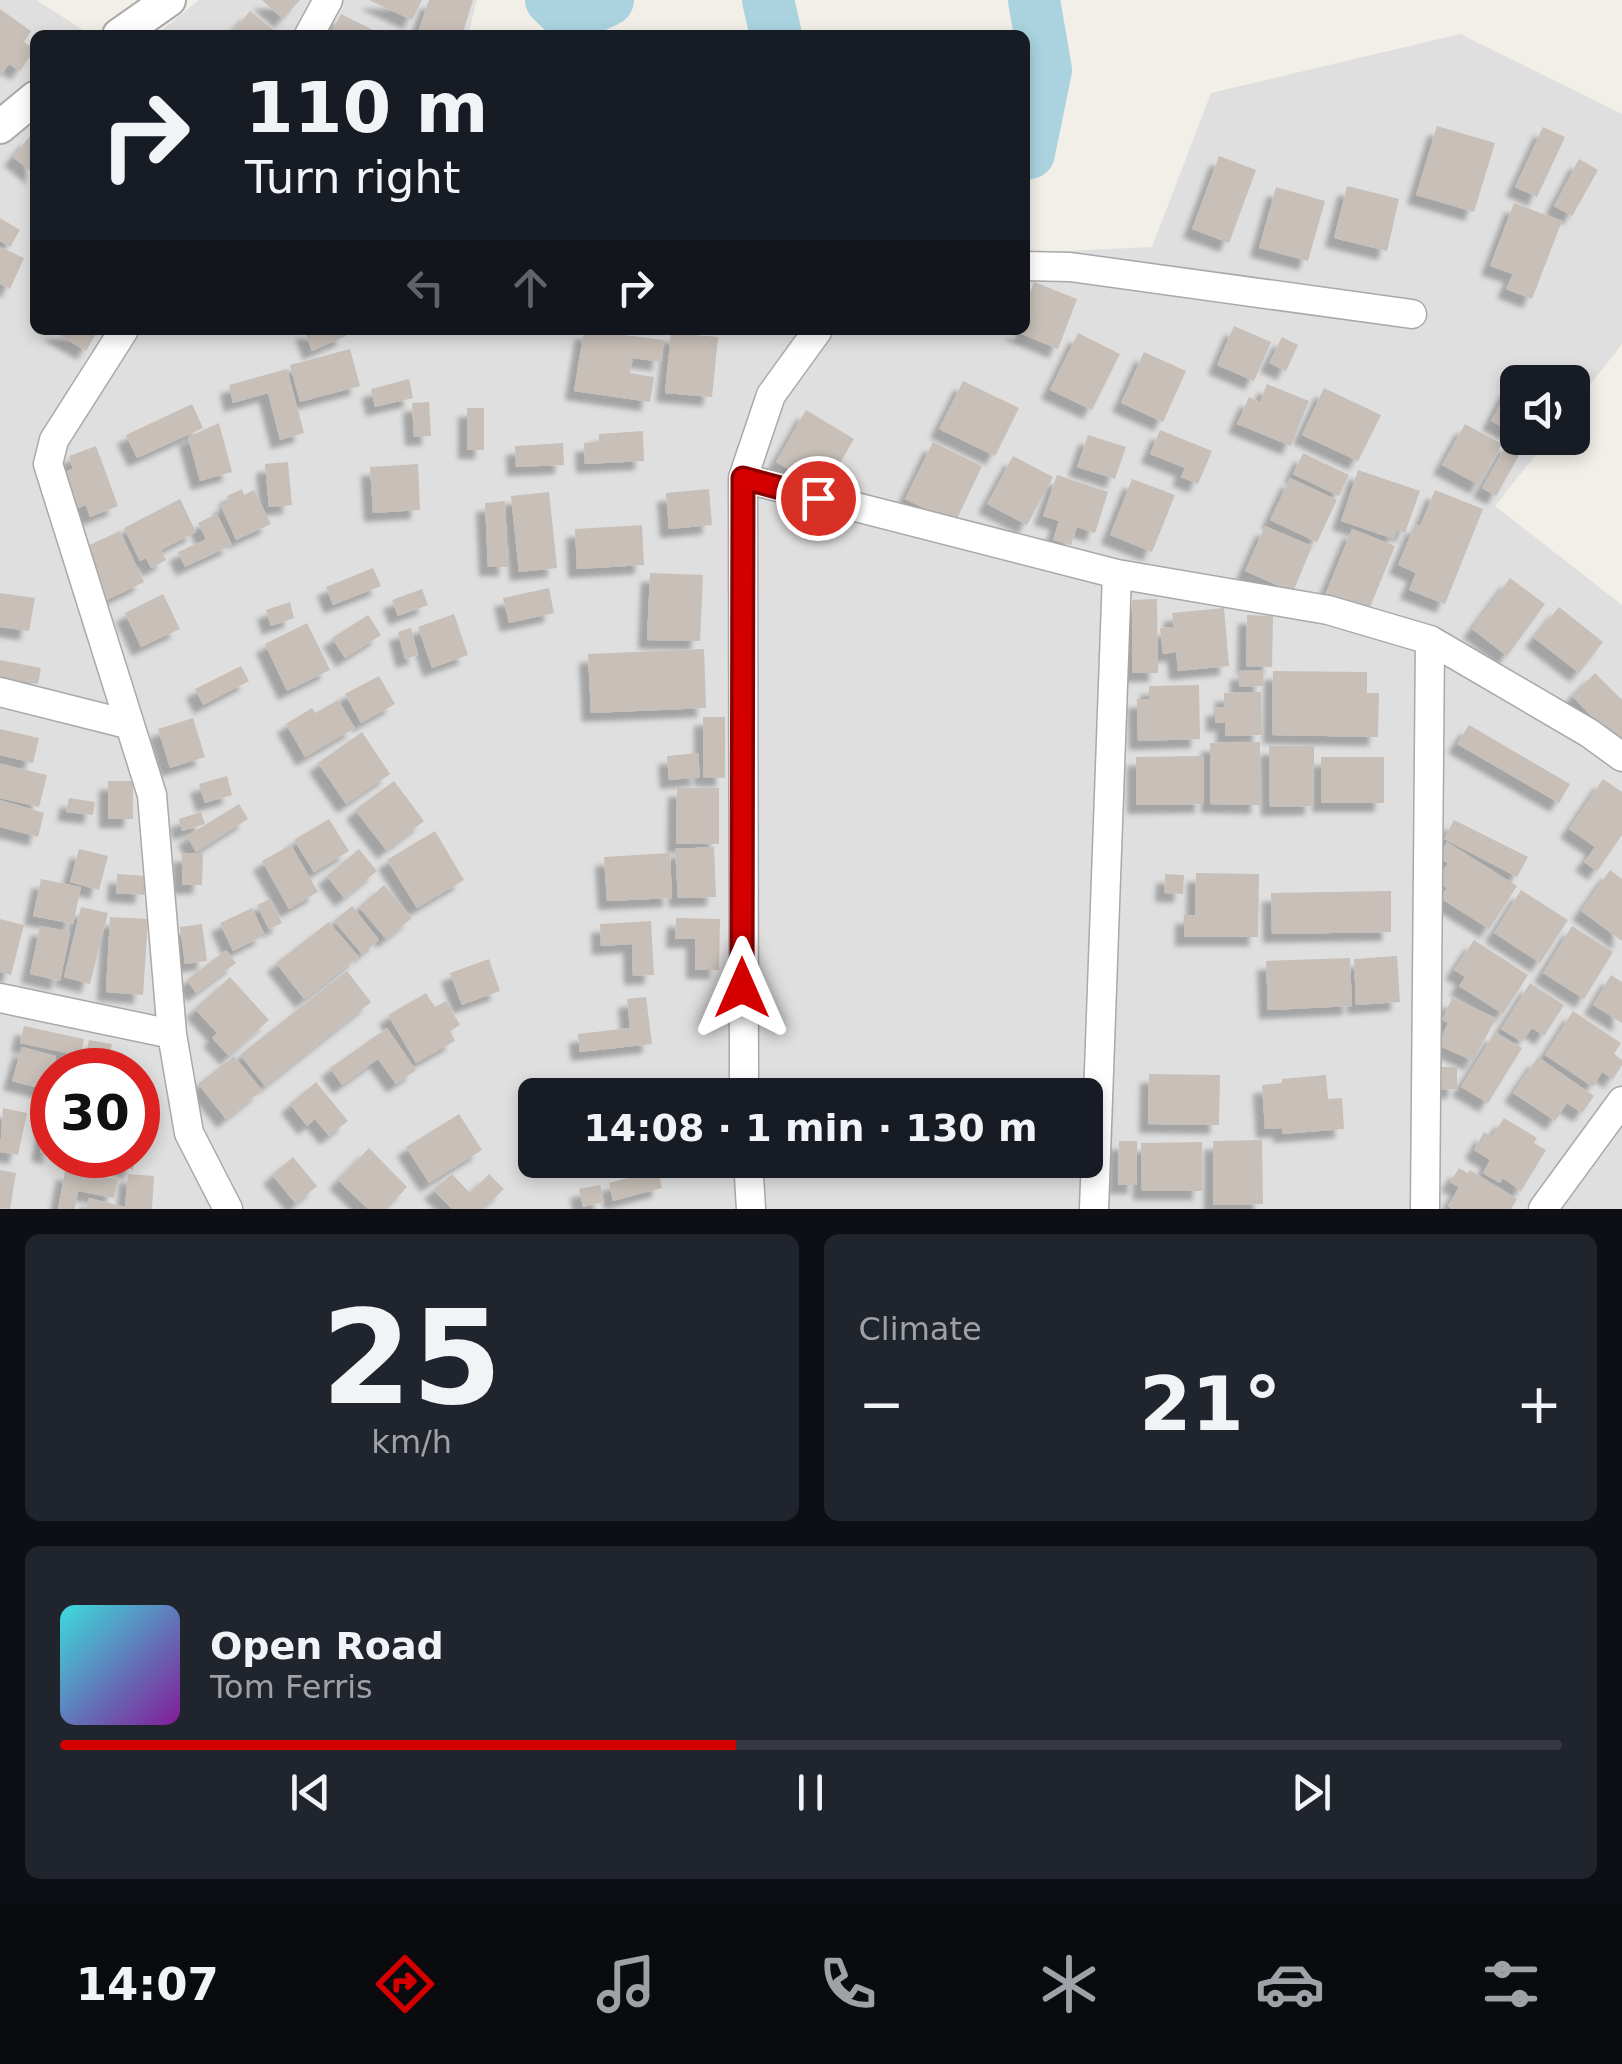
<!DOCTYPE html>
<meta charset="utf-8">
<style>
:root{--surface:#171b24;--page:#20242c;--text:#f1f3f6;--muted:#9ea1a6;--line:#363941;--accent:#d40000}
body{margin:0;font-family:"DejaVu Sans",sans-serif;background:var(--page);color:var(--text);height:100vh;display:flex;flex-direction:column;font-size:38px;white-space:nowrap}
*{box-sizing:border-box;margin:0}
p{font-size:32px;color:var(--muted)}
.icon{flex:none;width:55px;height:55px;fill:none;stroke:currentColor;stroke-width:2;stroke-linecap:round;stroke-linejoin:round}
.map{position:relative;height:1209px;overflow:hidden}
.sheet{display:flex;flex-direction:column;gap:25px;padding:25px;background:#0d0f14;flex:1}
.sheet>*{flex:none}
.guide{position:absolute;left:30px;top:30px;width:1000px;height:305px;border-radius:15px;box-shadow:0 5px 15px #0003;background:#171b24;color:var(--text);overflow:hidden}
.buttons{position:absolute;left:1500px;top:365px;display:grid;gap:20px}
.buttons a{display:grid;place-items:center;width:90px;height:90px;border-radius:15px;background:var(--surface);box-shadow:0 5px 15px #0003;font-size:50px}
.speed{position:absolute;left:30px;top:1048px;display:flex;gap:20px;font-size:50px;font-weight:700;text-align:center}
.speed>*{display:grid;place-content:center;width:130px;height:130px;border-radius:50%;background:var(--surface);box-shadow:0 5px 15px #0003;line-height:1}
.speed .limit{border:15px solid #d22;background:#fff;color:#111}
.pin{position:absolute;display:grid;place-items:center;width:85px;height:85px;color:#fff;margin:-42px;border:5px solid #fff;border-radius:50%;box-shadow:0 2px 10px #0007}
.me{position:absolute;width:110px;margin:-55px;rotate:0deg;stroke-linejoin:round;filter:drop-shadow(0 0 8px #0008)}
.turn{display:flex;align-items:center;gap:35px;height:210px;padding:0 50px;font-size:45px}
.turn .icon{width:130px;height:130px;stroke-width:2.5}
.turn b{display:block;font-size:70px;line-height:85px}
.lanes{display:flex;align-items:center;height:95px;padding:0 50px;background:#0003;justify-content:center;gap:50px;direction:ltr}
.lanes .off{opacity:.35}
.big{font-size:75px;font-weight:600;line-height:1.1}
.sheet .tile{flex:1;display:flex;flex-direction:column;justify-content:center;gap:15px;min-width:0;padding:0 35px;border-radius:15px;background:var(--page)}
.sheet .dial{align-items:center;gap:0}
.dial b{font-size:130px;line-height:1}
.song{display:flex;align-items:center;gap:30px}
.cover{width:120px;height:120px;border-radius:15px;background:linear-gradient(135deg,hsl(180 70% 55%),hsl(290 70% 35%))}
.played{height:10px;border-radius:5px;background:linear-gradient(90deg,var(--accent) 45%,var(--line) 45%)}
.keys{display:flex;justify-content:space-around;direction:ltr}
.heat{display:flex;justify-content:space-between;align-items:center;font-size:55px;direction:ltr}
.sheet .tiles{flex:1;display:grid;gap:25px;grid-template-columns:1fr 1fr}
.tile:last-child{grid-column:span 2}
.trip{position:absolute;left:518px;top:1078px;width:585px;height:100px;border-radius:15px;background:var(--surface);box-shadow:0 5px 15px #0003;font-weight:600;line-height:100px;text-align:center}
.tab-bar{display:flex;height:160px;justify-content:space-around;align-items:center;background:#090b0e;color:var(--muted)}
.tab-bar .icon{width:70px;height:70px}
.tab-bar .active{color:var(--accent)}
.tab-bar b{font-size:45px;color:var(--text)}
.map>svg:first-child{display:block}
.residential{fill:#e0dfdf;fill-rule:evenodd}
.lines{fill:none;stroke-linecap:round;stroke-linejoin:round}
.river{stroke:#aad3df;stroke-width:52}
.building{fill:#c7bfb8;filter:url(#shadow)}
.minor-casing{stroke:#a9a9a9;stroke-width:31}
.tertiary-casing{stroke:#a9a9a9;stroke-width:36}
.minor{stroke:#fff;stroke-width:28}
.tertiary{stroke:#fff;stroke-width:32}
.route-casing{stroke:#8a0000;stroke-width:25}
.route{stroke:#d40000;stroke-width:18}
</style>
<div class="map">
<svg width="1622" height="1209" viewBox="0 0 1622 1209">
<defs>
<filter id="shadow"><feDropShadow dx="-9" dy="9" stdDeviation="2.5" flood-color="#0004"/></filter>
</defs>
<rect width="100%" height="100%" fill="#f2efe9"/>
<path class="residential" d="M 0,0 L 36,0 L 91,35 L 35,35 L 35,330 L 1025,330 L 1025,253 L 1152,247 L 1211,93 L 1460,34 L 1622,114 L 1622,344 L 1573,407 L 1572,382 L 1518,382 L 1518,438 L 1549,438 L 1495,506 L 1622,605 L 1622,1209 L 0,1209 ZM 52,1070 L 138,1070 L 138,1155 L 52,1155 ZM 535,1095 L 1085,1095 L 1085,1160 L 535,1160 Z
M 199,0 L 477,0 L 468,35 L 156,35 Z"/>
<g class="lines">
<path class="river" d="M 551,0 L 570,18 L 608,0
M 768,0 L 776,35
M 1025,154 L 1029,153 L 1046,70 L 1034,0"/>
</g>
<path class="building" d="M 262,0 L 300,0 L 283,19 Z
M 369,0 L 422,0 L 412,20 Z
M 429,0 L 473,0 L 462,35 L 417,35 Z
M 0,9 L 31,31 L 24,42 L 35,49 L 20,71 L 9,64 L 0,77 Z
M 250,11 L 280,35 L 230,35 Z
M 341,14 L 383,35 L 330,35 Z
M 1437,126 L 1495,143 L 1474,212 L 1416,195 Z
M 1543,127 L 1565,137 L 1537,197 L 1515,187 Z
M 30,136 L 35,140 L 35,175 L 13,157 Z
M 1219,156 L 1256,170 L 1229,243 L 1192,229 Z
M 1579,159 L 1598,170 L 1572,216 L 1554,206 Z
M 1347,186 L 1399,199 L 1387,251 L 1334,238 Z
M 1276,187 L 1325,201 L 1308,261 L 1259,248 Z
M 1514,203 L 1562,221 L 1532,299 L 1506,289 L 1513,274 L 1490,266 Z
M 0,218 L 20,230 L 10,247 L 0,241 Z
M 0,247 L 24,258 L 10,289 L 0,284 Z
M 1034,282 L 1077,299 L 1058,349 L 1012,330 L 1025,330 L 1025,306 Z
M 1234,326 L 1271,342 L 1254,381 L 1217,365 Z
M 51,330 L 98,330 L 86,351 Z
M 304,330 L 344,330 L 346,336 L 312,351 Z
M 584,330 L 664,340 L 661,362 L 633,358 L 630,373 L 654,377 L 650,402 L 574,391 Z
M 671,333 L 718,337 L 712,397 L 665,393 Z
M 1078,333 L 1120,354 L 1092,410 L 1050,390 Z
M 1282,337 L 1298,345 L 1286,371 L 1269,363 Z
M 350,349 L 360,386 L 300,402 L 290,365 Z
M 1144,352 L 1186,371 L 1163,422 L 1121,403 Z
M 287,369 L 304,433 L 280,440 L 268,393 L 233,403 L 229,385 Z
M 409,379 L 413,398 L 375,407 L 371,389 Z
M 963,381 L 1019,408 L 995,456 L 939,429 Z
M 1267,384 L 1309,401 L 1291,446 L 1237,424 L 1249,397 L 1260,402 Z
M 1509,387 L 1518,391 L 1518,435 L 1491,421 Z
M 1324,388 L 1381,415 L 1358,461 L 1302,435 Z
M 429,402 L 431,436 L 414,437 L 412,403 Z
M 192,404 L 203,428 L 137,458 L 126,435 Z
M 467,408 L 484,408 L 484,450 L 467,450 Z
M 806,410 L 854,439 L 824,490 L 776,462 Z
M 219,423 L 232,472 L 200,481 L 188,437 Z
M 1465,424 L 1502,444 L 1479,485 L 1442,465 Z
M 1160,430 L 1212,451 L 1198,484 L 1181,477 L 1185,468 L 1150,454 Z
M 643,431 L 644,461 L 585,464 L 584,443 L 599,442 L 599,434 Z
M 1088,435 L 1126,447 L 1115,479 L 1077,467 Z
M 933,442 L 982,466 L 955,523 L 905,499 Z
M 1508,442 L 1522,450 L 1496,496 L 1482,488 Z
M 563,443 L 564,465 L 516,467 L 515,446 Z
M 96,446 L 118,506 L 90,517 L 86,505 L 72,510 L 59,474 L 73,469 L 69,456 Z
M 1303,453 L 1349,475 L 1339,496 L 1293,474 Z
M 1013,456 L 1053,477 L 1027,525 L 987,504 Z
M 288,462 L 292,505 L 269,507 L 265,464 Z
M 418,464 L 420,510 L 373,513 L 370,467 Z
M 1358,470 L 1420,491 L 1405,533 L 1397,530 L 1394,539 L 1341,521 Z
M 1057,475 L 1108,492 L 1095,533 L 1077,527 L 1071,545 L 1053,540 L 1059,521 L 1043,516 Z
M 1290,478 L 1337,500 L 1317,542 L 1270,520 Z
M 1132,479 L 1175,495 L 1152,552 L 1110,535 Z
M 242,489 L 244,495 L 254,490 L 271,524 L 236,540 L 221,506 L 229,502 L 227,496 Z
M 709,489 L 712,525 L 669,529 L 666,493 Z
M 1435,490 L 1483,509 L 1445,604 L 1409,590 L 1416,573 L 1398,565 L 1415,524 L 1420,526 Z
M 549,492 L 557,568 L 519,572 L 511,496 Z
M 180,499 L 196,532 L 161,550 L 166,560 L 151,568 L 146,558 L 140,561 L 124,528 Z
M 505,501 L 508,567 L 488,567 L 485,503 Z
M 217,514 L 232,545 L 185,567 L 178,552 L 206,539 L 198,523 Z
M 642,525 L 644,565 L 577,569 L 575,529 Z
M 1265,526 L 1312,546 L 1293,592 L 1245,571 Z
M 1352,529 L 1395,546 L 1368,612 L 1325,595 Z
M 120,531 L 144,582 L 107,600 L 83,548 Z
M 373,568 L 381,586 L 333,605 L 326,587 Z
M 650,573 L 703,575 L 700,641 L 647,640 Z
M 1510,578 L 1545,604 L 1507,656 L 1472,629 Z
M 549,588 L 554,613 L 509,623 L 503,598 Z
M 422,589 L 428,605 L 398,616 L 392,600 Z
M 0,593 L 35,598 L 29,631 L 0,627 Z
M 163,594 L 180,629 L 141,647 L 125,613 Z
M 1157,599 L 1158,673 L 1132,673 L 1132,600 Z
M 290,602 L 294,618 L 271,626 L 266,610 Z
M 1559,607 L 1603,642 L 1579,673 L 1534,638 Z
M 1224,608 L 1229,666 L 1178,671 L 1176,652 L 1163,654 L 1160,628 L 1174,627 L 1172,613 Z
M 454,614 L 468,655 L 432,668 L 418,627 Z
M 368,615 L 381,635 L 345,658 L 332,638 Z
M 1247,615 L 1273,616 L 1272,667 L 1246,666 Z
M 307,623 L 330,670 L 287,691 L 265,644 Z
M 411,628 L 418,655 L 405,659 L 398,632 Z
M 704,649 L 706,708 L 591,713 L 588,654 Z
M 0,660 L 41,668 L 38,684 L 0,677 Z
M 241,666 L 249,681 L 203,705 L 195,689 Z
M 1263,670 L 1264,686 L 1239,687 L 1239,671 Z
M 1273,671 L 1367,672 L 1367,693 L 1379,693 L 1378,737 L 1272,735 Z
M 1595,673 L 1622,700 L 1622,740 L 1618,743 L 1572,696 Z
M 379,676 L 395,704 L 361,723 L 345,694 Z
M 1199,685 L 1200,739 L 1138,741 L 1137,699 L 1149,699 L 1149,686 Z
M 1261,692 L 1262,735 L 1225,736 L 1225,722 L 1215,723 L 1215,707 L 1224,707 L 1224,693 Z
M 338,700 L 355,728 L 305,757 L 286,724 L 312,708 L 315,713 Z
M 703,717 L 725,717 L 725,778 L 703,777 Z
M 193,718 L 205,757 L 170,768 L 158,729 Z
M 1469,725 L 1570,784 L 1559,803 L 1457,744 Z
M 0,729 L 39,738 L 33,763 L 0,755 Z
M 362,732 L 390,774 L 346,804 L 318,763 Z
M 1260,742 L 1260,805 L 1210,804 L 1210,743 Z
M 1269,746 L 1314,746 L 1314,806 L 1270,807 Z
M 698,753 L 700,777 L 669,780 L 667,756 Z
M 1203,756 L 1204,804 L 1136,805 L 1136,757 Z
M 1321,757 L 1384,757 L 1384,803 L 1321,803 Z
M 0,764 L 47,775 L 39,807 L 0,798 Z
M 227,776 L 232,795 L 205,803 L 199,784 Z
M 1603,779 L 1622,792 L 1622,835 L 1597,871 L 1584,862 L 1595,847 L 1569,829 Z
M 108,781 L 133,781 L 133,819 L 108,819 Z
M 394,781 L 424,821 L 386,850 L 355,810 Z
M 677,788 L 719,788 L 719,844 L 676,844 Z
M 69,798 L 95,802 L 93,815 L 66,812 Z
M 0,800 L 44,813 L 38,837 L 0,827 Z
M 239,804 L 248,819 L 196,852 L 187,836 Z
M 201,812 L 205,824 L 182,831 L 179,819 Z
M 329,819 L 349,851 L 314,872 L 294,840 Z
M 1454,820 L 1528,857 L 1517,877 L 1444,839 Z
M 435,831 L 464,880 L 417,908 L 387,860 Z
M 1447,842 L 1517,886 L 1489,929 L 1440,898 L 1447,888 L 1436,881 L 1448,863 L 1438,857 Z
M 291,845 L 318,892 L 289,909 L 262,861 Z
M 714,847 L 716,897 L 678,898 L 675,849 Z
M 79,849 L 108,856 L 99,890 L 70,882 Z
M 359,849 L 377,871 L 344,898 L 327,876 Z
M 182,853 L 203,853 L 202,885 L 182,885 Z
M 670,853 L 672,898 L 607,901 L 604,857 Z
M 1610,870 L 1622,879 L 1622,941 L 1581,911 Z
M 1196,873 L 1259,874 L 1258,937 L 1184,937 L 1184,915 L 1195,915 Z
M 117,874 L 146,876 L 144,895 L 116,893 Z
M 1165,874 L 1184,875 L 1183,894 L 1164,893 Z
M 41,879 L 81,887 L 73,924 L 33,916 Z
M 384,885 L 412,918 L 386,939 L 359,907 Z
M 1521,890 L 1568,920 L 1540,963 L 1494,933 Z
M 1391,891 L 1391,932 L 1272,934 L 1271,893 Z
M 270,899 L 282,923 L 269,929 L 257,905 Z
M 352,906 L 379,940 L 362,954 L 334,921 Z
M 81,907 L 108,913 L 90,984 L 64,977 Z
M 252,908 L 265,935 L 233,951 L 220,923 Z
M 110,917 L 148,919 L 143,995 L 106,992 Z
M 676,918 L 720,919 L 719,970 L 695,970 L 695,939 L 675,939 Z
M 0,919 L 24,925 L 11,975 L 0,972 Z
M 651,921 L 654,975 L 633,976 L 632,944 L 601,946 L 600,924 Z
M 329,922 L 359,957 L 304,999 L 276,963 Z
M 202,924 L 207,961 L 185,964 L 180,927 Z
M 40,926 L 70,932 L 60,981 L 30,974 Z
M 1572,926 L 1613,952 L 1584,999 L 1543,973 Z
M 1474,940 L 1528,975 L 1503,1014 L 1459,986 L 1465,977 L 1454,970 Z
M 226,950 L 236,963 L 196,993 L 187,980 Z
M 1397,956 L 1400,1002 L 1356,1005 L 1354,959 Z
M 1350,958 L 1352,1006 L 1268,1010 L 1266,961 Z
M 489,959 L 500,991 L 462,1005 L 450,973 Z
M 347,971 L 371,1002 L 265,1086 L 240,1055 Z
M 1611,975 L 1622,982 L 1622,1023 L 1593,1005 Z
M 230,977 L 269,1020 L 229,1056 L 212,1038 L 217,1033 L 195,1009 Z
M 1530,983 L 1564,1005 L 1544,1036 L 1532,1028 L 1522,1042 L 1501,1029 Z
M 426,993 L 435,1007 L 446,1001 L 460,1025 L 450,1031 L 455,1041 L 416,1063 L 388,1015 Z
M 646,997 L 652,1044 L 580,1052 L 578,1034 L 630,1028 L 627,999 Z
M 1452,998 L 1496,1018 L 1473,1061 L 1438,1045 L 1448,1023 L 1442,1020 Z
M 1573,1011 L 1621,1043 L 1614,1054 L 1622,1060 L 1622,1065 L 1613,1079 L 1602,1072 L 1593,1087 L 1545,1055 Z
M 24,1026 L 84,1039 L 77,1070 L 64,1067 L 67,1053 L 20,1043 Z
M 387,1028 L 416,1070 L 396,1084 L 378,1059 L 342,1085 L 330,1068 Z
M 1495,1032 L 1522,1048 L 1488,1103 L 1461,1087 Z
M 89,1040 L 112,1044 L 106,1070 L 83,1070 Z
M 22,1047 L 56,1056 L 47,1090 L 12,1081 Z
M 234,1056 L 262,1090 L 226,1119 L 198,1084 Z
M 1538,1057 L 1594,1096 L 1582,1113 L 1567,1103 L 1555,1121 L 1513,1093 Z
M 1441,1067 L 1457,1067 L 1457,1089 L 1441,1090 Z
M 1149,1074 L 1220,1075 L 1219,1125 L 1148,1124 Z
M 1326,1075 L 1328,1099 L 1342,1098 L 1344,1129 L 1282,1134 L 1282,1128 L 1265,1129 L 1262,1085 L 1282,1083 L 1282,1079 Z
M 316,1082 L 348,1121 L 329,1136 L 315,1119 L 307,1126 L 290,1104 Z
M 154,1083 L 158,1115 L 142,1117 L 138,1085 Z
M 51,1105 L 52,1105 L 52,1155 L 40,1152 Z
M 3,1108 L 27,1113 L 18,1155 L 0,1152 Z
M 459,1114 L 482,1150 L 429,1183 L 406,1147 Z
M 1504,1118 L 1537,1138 L 1534,1143 L 1546,1150 L 1521,1191 L 1503,1178 L 1500,1183 L 1483,1173 L 1490,1160 L 1474,1150 L 1484,1132 L 1492,1136 Z
M 1262,1140 L 1263,1204 L 1213,1205 L 1213,1141 Z
M 1119,1141 L 1137,1141 L 1137,1185 L 1118,1185 Z
M 1202,1142 L 1202,1191 L 1142,1191 L 1141,1143 Z
M 369,1148 L 407,1187 L 387,1209 L 368,1209 L 338,1180 Z
M 78,1155 L 136,1155 L 133,1170 Z
M 293,1157 L 317,1186 L 296,1204 L 272,1175 Z
M 1459,1168 L 1468,1173 L 1470,1170 L 1517,1199 L 1511,1209 L 1452,1209 L 1448,1206 L 1459,1187 L 1450,1182 Z
M 0,1170 L 16,1173 L 10,1209 L 0,1208 Z
M 658,1170 L 662,1188 L 613,1201 L 609,1183 Z
M 65,1171 L 118,1179 L 114,1198 L 78,1191 L 75,1209 L 58,1209 Z
M 128,1174 L 154,1176 L 152,1209 L 86,1209 L 89,1198 L 125,1207 Z
M 452,1174 L 470,1193 L 489,1174 L 504,1189 L 483,1209 L 452,1209 L 433,1190 Z
M 600,1185 L 604,1202 L 583,1207 L 579,1189 Z"/>
<g class="lines">
<defs>
<path id="minor" d="M 309,35 L 328,0
M 1025,266 L 1070,267 L 1412,314
M 124,330 L 54,440 L 48,464 L 152,795 L 172,1034 L 189,1133 L 228,1209
M 743,478 L 1117,574 L 1328,610 L 1430,640 L 1589,733 L 1622,757
M 0,692 L 127,724
M 0,998 L 172,1034
M 744,1095 L 743,478 L 771,395 L 818,330
M 748,1160 L 751,1209
M 1094,1209 L 1117,574
M 1425,1209 L 1430,640
M 1543,1209 L 1622,1101"/>
<path id="tertiary" d="M 119,35 L 169,0
M 0,127 L 35,98"/>
</defs>
<use href="#minor" class="minor-casing"/>
<use href="#tertiary" class="tertiary-casing"/>
<use href="#minor" class="minor"/>
<use href="#tertiary" class="tertiary"/>
</g>
<g class="lines">
<defs>
<path id="route" d="M 742,988 L 743,478 L 818,498"/>
</defs>
<use href="#route" class="route-casing"/>
<use href="#route" class="route"/>
</g>
</svg>
<div class="buttons">
<a><svg class="icon" aria-label="sound" viewBox="0 0 24 24"><path d="M4 9h4l5-4v14l-5-4H4zM17 9q2 3 0 6"/></svg></a>
</div>
<div class="speed"><div class="limit">30</div></div>
<div class="pin" style="left:818px;top:498px;background:#d93025"><svg class="icon" aria-label="arrive" viewBox="0 0 24 24"><path d="M6 21V4h12l-3 4 3 4H6"/></svg></div>
<svg class="me" style="left:742px;top:988px" viewBox="-20 -20 40 40"><path d="M0-17L14 15 0 8-14 15z" fill="#d40000" stroke="#fff" stroke-width="4"/></svg>
<div class="trip">14:08 · 1 min · 130 m</div>
<div class="guide">
<div class="turn"><svg class="icon" aria-label="right" viewBox="0 0 24 24"><path d="M7 20v-9h11M14 6l5 5-5 5"/></svg><div><b>110 m</b>Turn right</div></div>
<div class="lanes"><svg class="icon off" aria-label="left" viewBox="0 0 24 24"><path d="M17 20v-9H6M10 6l-5 5 5 5"/></svg><svg class="icon off" aria-label="ahead" viewBox="0 0 24 24"><path d="M12 20V5M6 11l6-6 6 6"/></svg><svg class="icon" aria-label="right" viewBox="0 0 24 24"><path d="M7 20v-9h11M14 6l5 5-5 5"/></svg></div>
</div>
</div>
<section class="sheet">
<div class="tiles">
<div class="tile dial"><b>25</b><p>km/h</p></div>
<div class="tile"><p>Climate</p>
<div class="heat"><a>−</a><b class="big">21°</b><a>+</a></div>
</div>
<div class="tile">
<div class="song"><i class="cover"></i><div><b>Open Road</b><p>Tom Ferris</p></div></div>
<div class="played"></div>
<div class="keys"><svg class="icon" aria-label="previous" viewBox="0 0 24 24"><path d="M18 5L8 12l10 7zM5 5v14"/></svg><svg class="icon" aria-label="pause" viewBox="0 0 24 24"><path d="M8 5v14M16 5v14"/></svg><svg class="icon" aria-label="next" viewBox="0 0 24 24"><path d="M6 5l10 7-10 7zM19 5v14"/></svg></div>
</div>
</div>
</section>
<nav class="tab-bar">
<b>14:07</b>
<svg class="icon active" aria-label="directions" viewBox="0 0 24 24"><path d="M12 3l9 9-9 9-9-9zM9 14v-3h6M13 9l2 2-2 2"/></svg>
<svg class="icon" aria-label="music" viewBox="0 0 24 24"><path d="M9 18V5l10-2v13"/><circle cx="6" cy="18" r="3"/><circle cx="16" cy="16" r="3"/></svg>
<svg class="icon" aria-label="phone" viewBox="0 0 24 24"><path d="M5 4h4l2 5-3 2q2 4 5 5l2-3 5 2v4C11 20 4 13 5 4z"/></svg>
<svg class="icon" aria-label="climate" viewBox="0 0 24 24"><path d="M12 3v18M4 7l16 10M4 17L20 7"/></svg>
<svg class="icon" aria-label="car" viewBox="0 0 24 24"><path d="M5 17H2v-5l4-1 3-4h7l3 4 3 1v5h-3M9 17h6M6 11h13"/><circle cx="7" cy="17" r="2"/><circle cx="17" cy="17" r="2"/></svg>
<svg class="icon" aria-label="filters" viewBox="0 0 24 24"><path d="M4 7h16M4 17h16"/><circle cx="9" cy="7" r="2"/><circle cx="15" cy="17" r="2"/></svg>
</nav>
